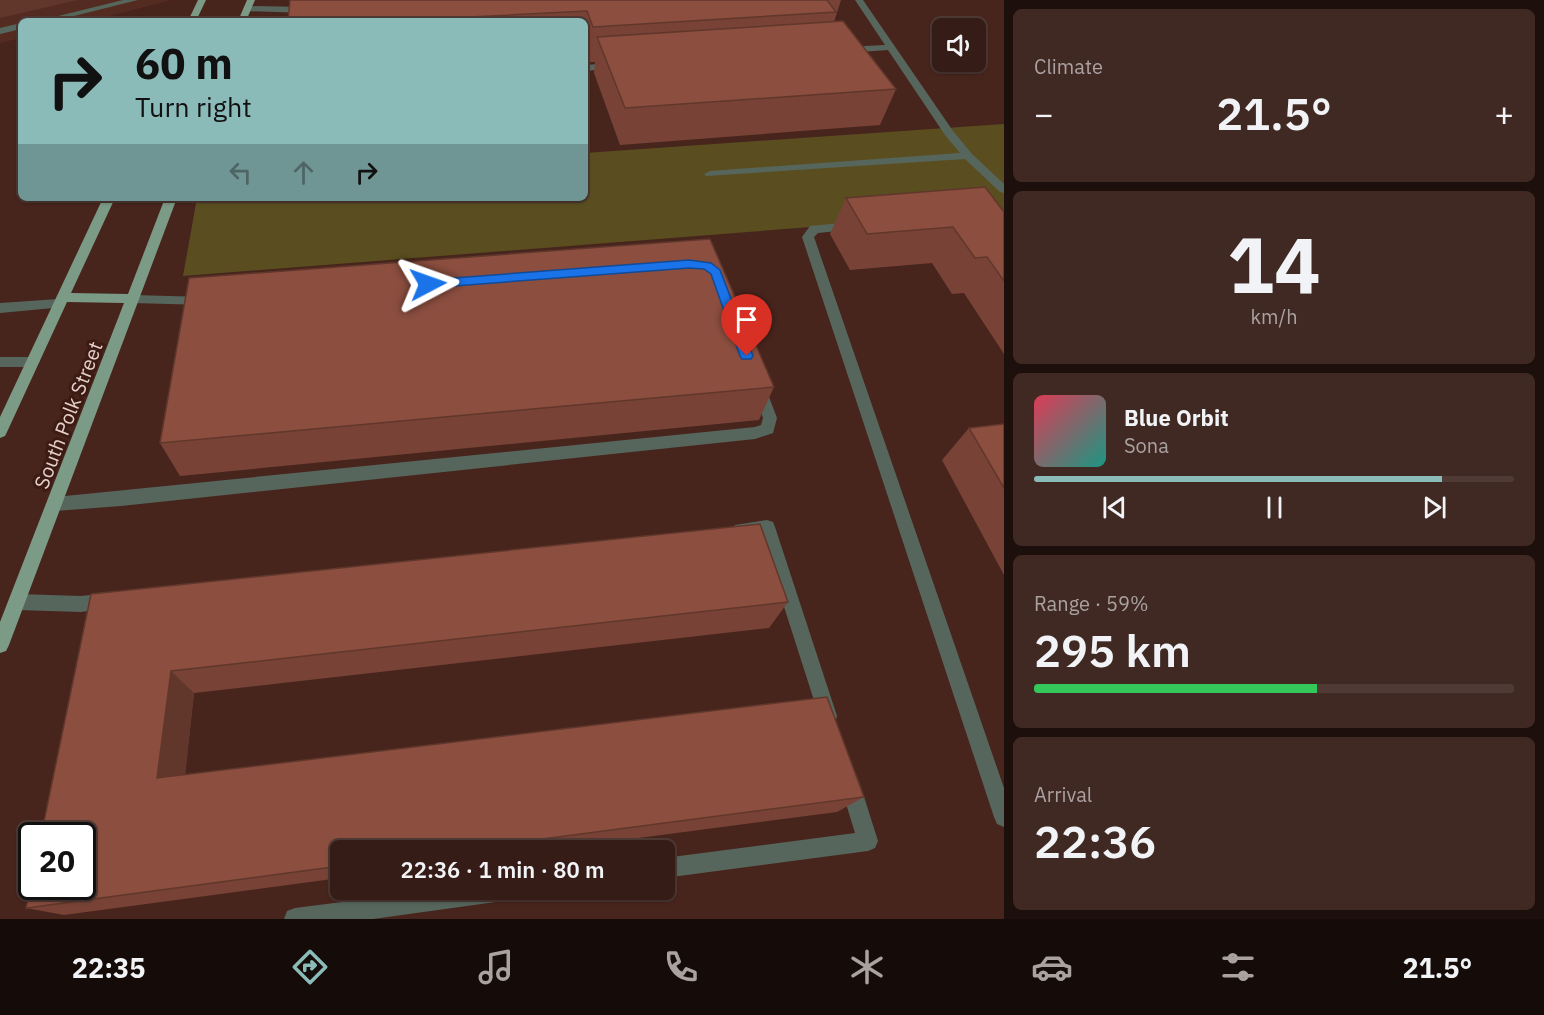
<!DOCTYPE html>
<meta charset="utf-8">
<style>
:root{--surface:#351c16;--page:#402923;--text:#f1f3f6;--muted:#aaa1a1;--line:#4f3a35;--accent:#8bbbb9}
body{margin:0;font-family:"IBM Plex Sans",sans-serif;background:var(--page);color:var(--text);height:100vh;display:flex;flex-direction:column;font-size:22px;white-space:nowrap}
*{box-sizing:border-box;margin:0}
p{font-size:20px;color:var(--muted)}
.icon{flex:none;width:33px;height:33px;fill:none;stroke:currentColor;stroke-width:2;stroke-linecap:round;stroke-linejoin:round}
.map{position:relative;flex:1;overflow:hidden}
.side{display:flex;flex-direction:column;gap:9px;padding:9px;background:#1d0f0c;width:540px}
.side>*{flex:none}
.banner{position:absolute;left:18px;top:18px;width:570px;height:183px;border-radius:9px;box-shadow:0 2px 4px #0004,0 0 0 2px var(--line);background:#8bbbb9;color:#111;overflow:hidden}
.buttons{position:absolute;left:932px;top:18px;display:grid;gap:12px}
.buttons a{display:grid;place-items:center;width:54px;height:54px;border-radius:9px;background:var(--surface);box-shadow:0 2px 4px #0004,0 0 0 2px var(--line);font-size:30px}
.speed{position:absolute;left:18px;top:822px;display:flex;gap:12px;font-size:30px;font-weight:700;text-align:center}
.speed>*{display:grid;place-content:center;width:78px;height:78px;border-radius:50%;background:var(--surface);box-shadow:0 2px 4px #0004,0 0 0 2px var(--line);line-height:1}
.speed .limit{border:3px solid #111;border-radius:9px;background:#fff;color:#111}
.pin{position:absolute;display:grid;place-items:center;width:51px;height:51px;color:#fff;margin:-62px -26px;border-radius:50% 50% 50% 0;rotate:-45deg;box-shadow:0 0 6px #0007}
.pin .icon{rotate:45deg}
.me{position:absolute;width:66px;margin:-33px;rotate:86deg;stroke-linejoin:round;filter:drop-shadow(0 0 4px #0008)}
.turn{display:flex;align-items:center;gap:21px;height:126px;padding:0 18px;font-size:27px}
.turn .icon{width:78px;height:78px;stroke-width:2.5}
.turn b{display:block;font-size:42px;line-height:51px}
.lanes{display:flex;align-items:center;height:57px;padding:0 18px;background:#0003;justify-content:center;gap:30px;direction:ltr}
.lanes .off{opacity:.35}
.big{font-size:45px;font-weight:600;line-height:1.1}
.side .card{flex:1;display:flex;flex-direction:column;justify-content:center;gap:9px;min-width:0;padding:0 21px;border-radius:9px;background:var(--page)}
.side .dial{align-items:center;gap:0}
.dial b{font-size:78px;line-height:1}
.song{display:flex;align-items:center;gap:18px}
.cover{width:72px;height:72px;border-radius:9px;background:linear-gradient(135deg,hsl(350 70% 55%),hsl(170 70% 35%))}
.played{height:6px;border-radius:3px;background:linear-gradient(90deg,var(--accent) 85%,var(--line) 85%)}
.keys{display:flex;justify-content:space-around;direction:ltr}
.heat{display:flex;justify-content:space-between;align-items:center;font-size:33px;direction:ltr}
.charge{height:9px;border-radius:4px;background:linear-gradient(90deg,#34c759 59%,var(--line) 0)}
.trip{position:absolute;left:330px;top:840px;width:345px;height:60px;border-radius:9px;background:var(--surface);box-shadow:0 2px 4px #0004,0 0 0 2px var(--line);font-weight:600;line-height:60px;text-align:center}
.menu{display:flex;height:96px;justify-content:space-around;align-items:center;background:#150b09;color:var(--muted)}
.menu .icon{width:42px;height:42px}
.menu .selected{color:var(--accent)}
.menu b{font-size:27px;color:var(--text)}
main{display:flex;flex:1;min-height:0}
.map>svg:first-child{display:block}
.built{fill:#542b21}
.green{fill:#5a4e20}
.lines{fill:none;stroke-linecap:round;stroke-linejoin:round}
.minor{fill:#57665c;fill-rule:evenodd}
.major{fill:#7c9b86;fill-rule:evenodd}
.wall{fill:#784336}
.shaded-wall{fill:#61372c}
.building{fill:#8b4e3f;stroke:#61372c;stroke-width:1.5}
.route{fill:#1a73e8;stroke:#114b97;stroke-width:1.5}
.labels{text-anchor:middle;dominant-baseline:central;stroke-width:6;stroke-linejoin:round;paint-order:stroke}
.street-label{font-size:20px;fill:#e6d0ca;stroke:#3c1b14}
</style>
<main>
<div class="map">
<svg width="1004" height="919" viewBox="0 0 1004 919">
<rect width="100%" height="100%" fill="#47251d"/>
<path class="built" d="M 0,0 L 171,0 L 91,21 L 21,21 L 21,38 L 0,43 Z"/>
<path class="green" d="M 1004,124 L 1004,212 L 183,276 L 197,198 L 585,198 L 585,153 Z"/>
<g class="lines">
<path class="minor" d="M 123,0 L 138,0 L 54,21 L 38,21 Z
M 855,0 L 863,0 L 953,131 L 972,154 L 1004,184 L 1004,193 L 1000,192 L 965,159 L 706,176 L 704,174 L 710,171 L 960,153 L 945,135 L 888,50 L 844,53 L 839,50 L 844,47 L 885,45 Z
M 247,6 L 307,7 L 311,10 L 307,13 L 244,11 L 243,9 Z
M 21,23 L 21,29 L 0,34 L 0,28 Z
M 614,63 L 619,66 L 617,68 L 585,71 L 585,65 Z
M 853,222 L 857,223 L 857,229 L 818,233 L 814,237 L 1004,788 L 1004,827 L 997,824 L 994,817 L 802,237 L 810,226 Z
M 133,295 L 205,297 L 211,301 L 205,305 L 133,303 L 127,299 Z
M 59,299 L 65,304 L 64,307 L 0,313 L 0,303 Z
M 0,357 L 33,357 L 40,362 L 33,367 L 0,367 Z
M 759,384 L 766,389 L 777,418 L 773,433 L 755,439 L 121,506 L 55,511 L 49,509 L 47,504 L 49,499 L 55,497 L 755,427 L 761,425 L 763,418 L 752,389 Z
M 767,520 L 773,522 L 775,527 L 837,716 L 835,723 L 828,725 L 821,723 L 819,716 L 761,535 L 741,537 L 735,535 L 733,530 L 735,525 Z
M 109,593 L 115,595 L 117,601 L 115,607 L 81,612 L 17,610 L 11,608 L 9,602 L 11,596 L 17,594 L 81,596 Z
M 850,774 L 857,777 L 860,784 L 878,841 L 875,848 L 868,851 L 664,878 L 664,858 L 855,833 L 840,784 L 843,777 Z
M 436,890 L 520,890 L 517,897 L 510,900 L 373,919 L 284,919 L 287,911 L 295,908 Z"/>
<path class="major" d="M 198,0 L 206,0 L 196,21 L 188,21 Z
M 247,0 L 255,0 L 246,21 L 238,21 Z
M 103,198 L 115,198 L 71,293 L 128,294 L 165,198 L 177,198 L 9,645 L 6,651 L 0,653 L 0,622 L 124,303 L 67,302 L 7,432 L 5,436 L 0,438 L 0,417 Z"/>
</g>
<path class="wall" d="M 290,0 L 841,0 L 834,22 L 896,89 L 880,125 L 620,145 L 594,73 L 595,62 L 590,62 L 585,48 L 585,21 L 288,21 Z
M 846,198 L 1004,212 L 1004,354 L 964,293 L 952,294 L 932,263 L 850,270 L 830,234 Z
M 774,387 L 759,420 L 180,476 L 160,443 Z
M 1004,424 L 1004,575 L 942,460 L 969,428 Z
M 91,594 L 788,602 L 769,628 L 194,693 L 185,775 L 864,797 L 837,812 L 547,850 L 340,850 L 340,878 L 64,915 L 26,908 Z"/>
<path class="shaded-wall" d="M 0,0 L 78,0 L 0,18 Z
M 171,671 L 194,693 L 183,794 L 157,778 Z"/>
<path class="building" d="M 290,0 L 827,0 L 836,12 L 593,27 L 587,11 L 471,17 L 472,21 L 288,21 Z
M 843,21 L 896,89 L 625,108 L 597,37 Z
M 985,187 L 1004,212 L 1004,281 L 987,257 L 975,258 L 953,227 L 867,234 L 846,198 Z
M 710,239 L 774,387 L 160,443 L 189,278 Z
M 1004,424 L 1004,488 L 969,428 Z
M 760,524 L 788,602 L 171,671 L 157,778 L 827,697 L 864,797 L 459,850 L 340,850 L 340,866 L 26,908 L 32,881 L 32,886 L 82,886 L 82,836 L 41,836 L 91,594 Z"/>
<path class="route" d="M 689,260 L 711,263 L 720,270 L 753,356 L 751,359 L 742,359 L 740,356 L 711,274 L 704,269 L 689,268 L 428,288 L 422,284 L 428,280 Z"/>
<g class="labels">
<g class="street-label">
<text transform="translate(68 415) rotate(-69)">South Polk Street</text>
</g>
</g>
</svg>
<div class="buttons">
<a><svg class="icon" aria-label="sound" viewBox="0 0 24 24"><path d="M4 9h4l5-4v14l-5-4H4zM17 9q2 3 0 6"/></svg></a>
</div>
<div class="speed"><div class="limit">20</div></div>
<div class="pin" style="left:747px;top:356px;background:#d93025"><svg class="icon" aria-label="arrive" viewBox="0 0 24 24"><path d="M6 21V4h12l-3 4 3 4H6"/></svg></div>
<svg class="me" style="left:428px;top:284px" viewBox="-20 -20 40 40"><path d="M0-17L14 15 0 8-14 15z" fill="#1a73e8" stroke="#fff" stroke-width="4"/></svg>
<div class="trip">22:36 · 1 min · 80 m</div>
<div class="banner">
<div class="turn"><svg class="icon" aria-label="right" viewBox="0 0 24 24"><path d="M7 20v-9h11M14 6l5 5-5 5"/></svg><div><b>60 m</b>Turn right</div></div>
<div class="lanes"><svg class="icon off" aria-label="left" viewBox="0 0 24 24"><path d="M17 20v-9H6M10 6l-5 5 5 5"/></svg><svg class="icon off" aria-label="ahead" viewBox="0 0 24 24"><path d="M12 20V5M6 11l6-6 6 6"/></svg><svg class="icon" aria-label="right" viewBox="0 0 24 24"><path d="M7 20v-9h11M14 6l5 5-5 5"/></svg></div>
</div>
</div>
<section class="side">
<div class="card"><p>Climate</p>
<div class="heat"><a>−</a><b class="big">21.5°</b><a>+</a></div>
</div>
<div class="card dial"><b>14</b><p>km/h</p></div>
<div class="card">
<div class="song"><i class="cover"></i><div><b>Blue Orbit</b><p>Sona</p></div></div>
<div class="played"></div>
<div class="keys"><svg class="icon" aria-label="previous" viewBox="0 0 24 24"><path d="M18 5L8 12l10 7zM5 5v14"/></svg><svg class="icon" aria-label="pause" viewBox="0 0 24 24"><path d="M8 5v14M16 5v14"/></svg><svg class="icon" aria-label="next" viewBox="0 0 24 24"><path d="M6 5l10 7-10 7zM19 5v14"/></svg></div>
</div>
<div class="card"><p>Range · 59%</p><b class="big">295 km</b><div class="charge"></div></div>
<div class="card"><p>Arrival</p><b class="big">22:36</b></div>
</section>
</main>
<nav class="menu">
<b>22:35</b>
<svg class="icon selected" aria-label="directions" viewBox="0 0 24 24"><path d="M12 3l9 9-9 9-9-9zM9 14v-3h6M13 9l2 2-2 2"/></svg>
<svg class="icon" aria-label="music" viewBox="0 0 24 24"><path d="M9 18V5l10-2v13"/><circle cx="6" cy="18" r="3"/><circle cx="16" cy="16" r="3"/></svg>
<svg class="icon" aria-label="phone" viewBox="0 0 24 24"><path d="M5 4h4l2 5-3 2q2 4 5 5l2-3 5 2v4C11 20 4 13 5 4z"/></svg>
<svg class="icon" aria-label="climate" viewBox="0 0 24 24"><path d="M12 3v18M4 7l16 10M4 17L20 7"/></svg>
<svg class="icon" aria-label="car" viewBox="0 0 24 24"><path d="M5 17H2v-5l4-1 3-4h7l3 4 3 1v5h-3M9 17h6M6 11h13"/><circle cx="7" cy="17" r="2"/><circle cx="17" cy="17" r="2"/></svg>
<svg class="icon" aria-label="filters" viewBox="0 0 24 24"><path d="M4 7h16M4 17h16"/><circle cx="9" cy="7" r="2"/><circle cx="15" cy="17" r="2"/></svg>
<b>21.5°</b>
</nav>
